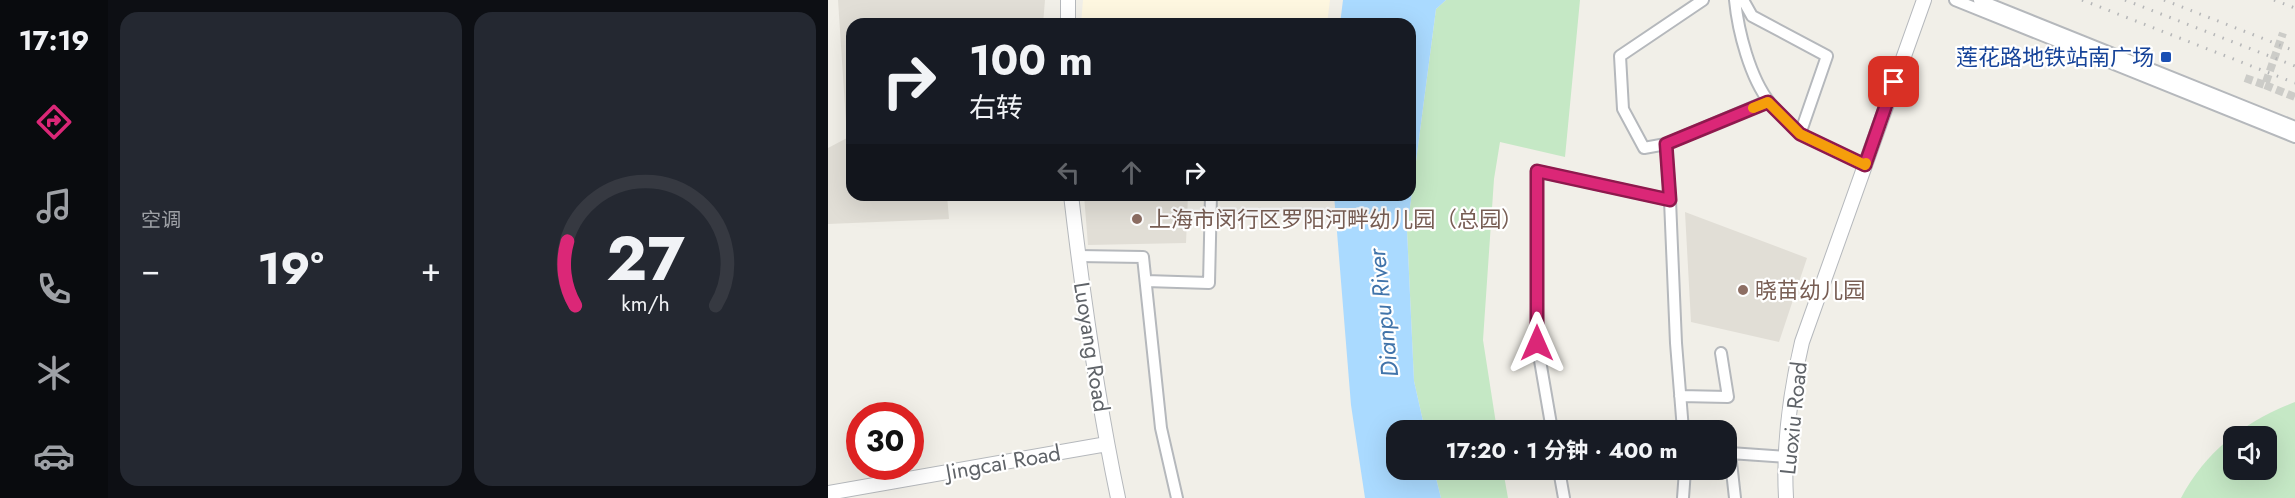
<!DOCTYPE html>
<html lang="zh">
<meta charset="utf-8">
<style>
:root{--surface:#171b24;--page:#242831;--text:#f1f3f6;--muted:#9ea1a6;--line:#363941;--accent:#db2777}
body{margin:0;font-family:Jost,"Noto Sans SC",sans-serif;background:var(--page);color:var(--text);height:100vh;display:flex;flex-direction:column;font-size:22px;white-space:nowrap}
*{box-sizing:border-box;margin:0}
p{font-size:20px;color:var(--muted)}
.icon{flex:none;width:33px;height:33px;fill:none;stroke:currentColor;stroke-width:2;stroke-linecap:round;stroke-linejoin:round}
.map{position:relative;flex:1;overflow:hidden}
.side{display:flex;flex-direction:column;gap:12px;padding:12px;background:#0d0f14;width:720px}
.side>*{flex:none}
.top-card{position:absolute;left:18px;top:18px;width:570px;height:183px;border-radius:18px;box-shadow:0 6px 24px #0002;background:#171b24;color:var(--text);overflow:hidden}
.tools{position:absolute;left:1395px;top:426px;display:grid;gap:12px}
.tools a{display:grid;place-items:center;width:54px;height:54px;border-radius:12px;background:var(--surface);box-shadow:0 6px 24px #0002;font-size:30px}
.speed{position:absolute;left:18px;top:402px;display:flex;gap:12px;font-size:30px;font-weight:700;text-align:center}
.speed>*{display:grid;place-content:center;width:78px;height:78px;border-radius:50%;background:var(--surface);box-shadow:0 6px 24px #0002;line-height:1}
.speed .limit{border:9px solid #d22;background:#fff;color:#111}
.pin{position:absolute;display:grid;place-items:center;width:51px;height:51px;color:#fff;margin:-26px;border-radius:12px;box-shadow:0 3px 9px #0006}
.me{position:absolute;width:66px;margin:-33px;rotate:0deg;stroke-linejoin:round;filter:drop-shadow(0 0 4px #0008)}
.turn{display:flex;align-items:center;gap:21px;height:126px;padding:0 24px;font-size:27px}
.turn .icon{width:78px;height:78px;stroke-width:2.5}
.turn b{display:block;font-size:42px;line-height:51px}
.lanes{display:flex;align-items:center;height:57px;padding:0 24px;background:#0003;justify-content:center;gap:30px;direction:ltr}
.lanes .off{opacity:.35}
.big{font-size:45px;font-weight:700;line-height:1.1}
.side .tile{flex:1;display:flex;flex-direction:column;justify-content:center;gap:9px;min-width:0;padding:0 21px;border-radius:18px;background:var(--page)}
.side .dial{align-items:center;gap:0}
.dial svg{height:156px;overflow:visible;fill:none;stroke:var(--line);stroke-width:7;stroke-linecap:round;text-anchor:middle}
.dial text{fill:var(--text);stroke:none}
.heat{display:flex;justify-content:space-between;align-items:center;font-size:33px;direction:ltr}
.side .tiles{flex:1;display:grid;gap:12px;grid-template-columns:repeat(2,1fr)}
.trip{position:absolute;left:558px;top:420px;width:351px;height:60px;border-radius:18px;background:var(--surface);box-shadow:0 6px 24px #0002;font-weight:700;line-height:60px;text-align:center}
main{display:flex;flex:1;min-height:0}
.tab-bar{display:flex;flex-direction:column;width:108px;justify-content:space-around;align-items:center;background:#090b0e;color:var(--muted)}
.tab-bar .icon{width:42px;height:42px}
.tab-bar .selected{color:var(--accent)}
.tab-bar b{font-size:27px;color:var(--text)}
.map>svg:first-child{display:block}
.commercial{fill:#fef7e0}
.education{fill:#e1ded6}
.green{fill:#c5e8c5;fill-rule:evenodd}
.water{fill:#aadaff}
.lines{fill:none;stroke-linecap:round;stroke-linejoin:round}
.pedestrian-tunnel{stroke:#ccccc8;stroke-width:8;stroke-dasharray:8 4;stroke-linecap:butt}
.minor-casing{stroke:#b5b8bc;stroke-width:14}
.tertiary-casing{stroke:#b5b8bc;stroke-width:16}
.minor{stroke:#fff;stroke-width:10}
.tertiary{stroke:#fff;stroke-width:14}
.rail{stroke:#b6b7b8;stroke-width:3;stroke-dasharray:1.5 8;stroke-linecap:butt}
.route-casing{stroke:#8e194d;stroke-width:15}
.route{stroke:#db2777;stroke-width:10}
.slow{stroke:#f59e0b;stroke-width:10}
.transit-dot{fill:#1a4fb4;stroke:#fff;stroke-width:2}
.education-dot{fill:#8d6e63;stroke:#fff;stroke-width:2}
.labels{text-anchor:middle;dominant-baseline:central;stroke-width:4.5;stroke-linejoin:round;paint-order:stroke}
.transit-label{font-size:22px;fill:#164399;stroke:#fff;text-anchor:end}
.education-label{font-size:22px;fill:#785e54;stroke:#fff;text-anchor:start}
.street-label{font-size:22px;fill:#5f6368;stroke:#fff}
.water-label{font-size:24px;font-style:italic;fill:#4174aa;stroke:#fff}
</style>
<main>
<nav class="tab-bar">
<b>17:19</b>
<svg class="icon selected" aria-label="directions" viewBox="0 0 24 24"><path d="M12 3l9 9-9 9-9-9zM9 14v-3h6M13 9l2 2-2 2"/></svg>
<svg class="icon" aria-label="music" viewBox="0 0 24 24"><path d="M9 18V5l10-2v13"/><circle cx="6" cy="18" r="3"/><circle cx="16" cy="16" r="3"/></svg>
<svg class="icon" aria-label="phone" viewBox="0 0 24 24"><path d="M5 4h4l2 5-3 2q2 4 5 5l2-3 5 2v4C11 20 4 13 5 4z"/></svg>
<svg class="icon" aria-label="climate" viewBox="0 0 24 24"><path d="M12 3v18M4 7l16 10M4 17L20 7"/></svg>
<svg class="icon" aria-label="car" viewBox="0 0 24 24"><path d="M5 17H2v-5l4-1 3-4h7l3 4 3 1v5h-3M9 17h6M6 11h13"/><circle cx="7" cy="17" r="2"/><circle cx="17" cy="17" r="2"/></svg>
</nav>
<section class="side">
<div class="tiles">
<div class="tile"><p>空调</p>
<div class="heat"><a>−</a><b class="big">19°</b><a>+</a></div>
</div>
<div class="tile dial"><svg viewBox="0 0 100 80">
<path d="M14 69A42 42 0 1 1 86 69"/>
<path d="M14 69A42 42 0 0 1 10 36" stroke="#db2777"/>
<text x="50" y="56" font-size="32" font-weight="700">27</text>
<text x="50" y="72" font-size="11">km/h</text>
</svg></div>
</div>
</section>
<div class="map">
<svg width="1467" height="498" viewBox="0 0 1467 498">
<rect width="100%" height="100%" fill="#f1efe8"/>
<path class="commercial" d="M 255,0 L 502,0 L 499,24 L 253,24 Z"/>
<path class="education" d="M 10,0 L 217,0 L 215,24 L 24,24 L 24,195 L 119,195 L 121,219 L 0,224 L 0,148 L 19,138 Z
M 256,195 L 360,195 L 358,243 L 260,245 Z
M 857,212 L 979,258 L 951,342 L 863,322 Z"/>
<path class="green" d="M 618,0 L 752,0 L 737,157 L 672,142 L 666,179 L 655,340 L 669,430 L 597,430 L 586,381 L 579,230 L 608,9 Z
M 1467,402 L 1467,498 L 1353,498 C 1379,450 1416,422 1467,402 ZM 1406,436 L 1438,436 L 1438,470 L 1406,470 Z
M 606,470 L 675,470 L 680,498 L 613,498 Z"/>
<path class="water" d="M 515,0 L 618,0 L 608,9 L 579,230 L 586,381 L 597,430 L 568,430 L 568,470 L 606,470 L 613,498 L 537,498 L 523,405 L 506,195 L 582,195 L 582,24 L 512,24 Z"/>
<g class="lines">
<path class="pedestrian-tunnel" d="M 1417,78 L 1437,85 L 1455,33
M 1437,85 L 1467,97"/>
<defs>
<path id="minor" d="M 907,0 C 910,31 922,78 942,103 C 951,114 962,124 972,134
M 915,0 L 924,16 L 999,56 L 972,134 L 1037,165
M 1127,0 L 1467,137
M 1151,0 L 1467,127
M 838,144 L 816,148 L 795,109 L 792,56 L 875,0
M 842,200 L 838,144 L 940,101
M 250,256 L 315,257 L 333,428 L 349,498
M 318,281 L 381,283 L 383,195
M 852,396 L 900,397 L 893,353
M 724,430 L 709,343 L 709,171 L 842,200 L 848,343 L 855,430
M 731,470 L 736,498
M 855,498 L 857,470
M 907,498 L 902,453 L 958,457"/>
<path id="tertiary" d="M 240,24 L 240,0
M 243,195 C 255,297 269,398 290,498
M 0,493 L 279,444
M 958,498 C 955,445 962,394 974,342 L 1096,0"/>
</defs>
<use href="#minor" class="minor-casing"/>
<use href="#tertiary" class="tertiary-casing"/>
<use href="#minor" class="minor"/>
<use href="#tertiary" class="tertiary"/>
<path class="rail" d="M 1254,0 L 1467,83
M 1297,0 L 1467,66
M 1336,0 L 1467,51
M 1446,0 L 1467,8"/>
</g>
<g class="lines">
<defs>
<path id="route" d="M 709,343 L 709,171 L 842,200 L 838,144 L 940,102 L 972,134 L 1037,165 L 1066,82"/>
</defs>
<use href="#route" class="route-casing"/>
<use href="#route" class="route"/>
<path class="slow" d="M 925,108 L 940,102 L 972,134 L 1037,165 L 1038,163"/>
</g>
<rect class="transit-dot" x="1332" y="51" width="12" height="12" rx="3"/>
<g class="education-dot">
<circle cx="309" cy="219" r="6"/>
<circle cx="915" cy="290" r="6"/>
</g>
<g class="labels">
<g class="transit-label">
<text x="1326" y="57">莲花路地铁站南广场</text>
</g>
<g class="education-label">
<text x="321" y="219">上海市闵行区罗阳河畔幼儿园（总园）</text>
<text x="927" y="290">晓苗幼儿园</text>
</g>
<g class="street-label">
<text transform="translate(264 347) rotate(81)">Luoyang Road</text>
<text transform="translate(965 418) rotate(-84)">Luoxiu Road</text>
<text transform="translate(175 462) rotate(-10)">Jingcai Road</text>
</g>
<g class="water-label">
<text transform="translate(555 313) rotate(-96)">Dianpu River</text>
</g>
</g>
</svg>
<div class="tools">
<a><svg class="icon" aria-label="sound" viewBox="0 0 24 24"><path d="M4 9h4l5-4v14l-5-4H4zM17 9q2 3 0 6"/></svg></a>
</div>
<div class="speed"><div class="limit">30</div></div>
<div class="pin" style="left:1066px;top:82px;background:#d93025"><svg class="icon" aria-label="arrive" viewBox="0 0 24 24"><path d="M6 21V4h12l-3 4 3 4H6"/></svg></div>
<svg class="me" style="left:709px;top:343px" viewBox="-20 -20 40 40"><path d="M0-17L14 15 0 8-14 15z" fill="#db2777" stroke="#fff" stroke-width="4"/></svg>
<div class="trip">17:20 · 1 分钟 · 400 m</div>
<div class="top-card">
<div class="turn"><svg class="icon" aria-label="right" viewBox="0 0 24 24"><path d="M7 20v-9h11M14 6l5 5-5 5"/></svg><div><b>100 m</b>右转</div></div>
<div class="lanes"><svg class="icon off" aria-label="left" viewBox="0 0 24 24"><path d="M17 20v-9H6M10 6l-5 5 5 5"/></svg><svg class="icon off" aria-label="ahead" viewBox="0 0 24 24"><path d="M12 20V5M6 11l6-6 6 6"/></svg><svg class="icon" aria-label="right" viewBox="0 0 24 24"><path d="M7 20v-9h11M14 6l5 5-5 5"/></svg></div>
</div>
</div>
</main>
